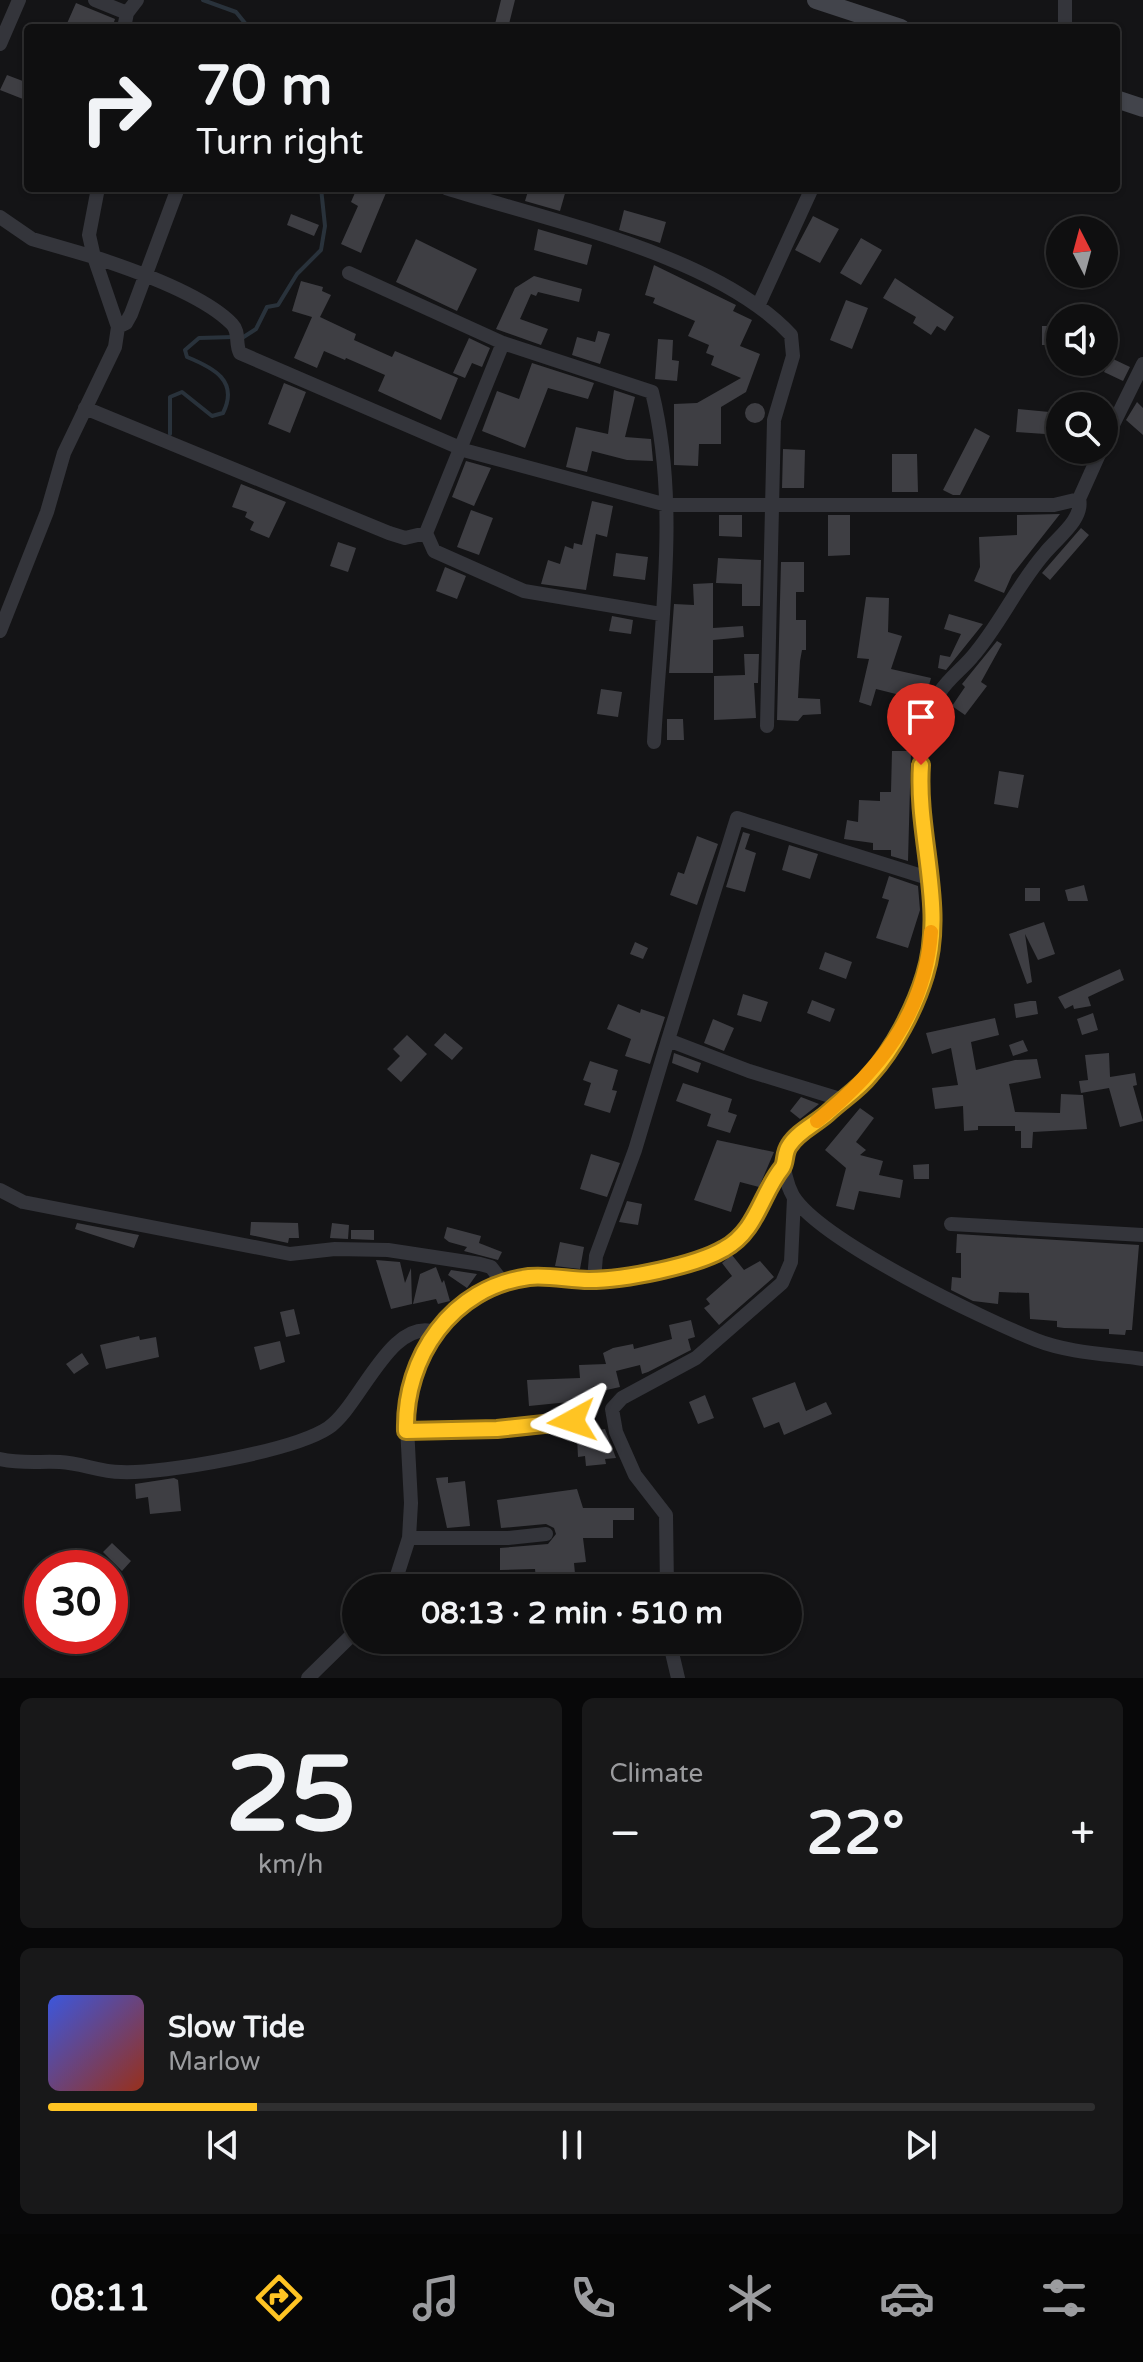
<!DOCTYPE html>
<meta charset="utf-8">
<style>
:root{--surface:#0f0f10;--page:#181819;--text:#f1f3f6;--muted:#9b9c9f;--line:#2f2f30;--accent:#ffc423}
body{margin:0;font-family:"Varela Round",sans-serif;background:var(--page);color:var(--text);height:100vh;display:flex;flex-direction:column;font-size:30px;white-space:nowrap}
*{box-sizing:border-box;margin:0}
p{font-size:26px;color:var(--muted)}
.icon{flex:none;width:44px;height:44px;fill:none;stroke:currentColor;stroke-width:2;stroke-linecap:round;stroke-linejoin:round}
.map{position:relative;height:1678px;overflow:hidden}
.details{display:flex;flex-direction:column;gap:20px;padding:20px;background:#080809;flex:1}
.details>*{flex:none}
.hud{position:absolute;left:24px;top:24px;width:1096px;height:168px;border-radius:8px;box-shadow:0 2px 6px #0004,0 0 0 2px var(--line);background:#0f0f10;color:var(--text);overflow:hidden}
.needle{width:52px;rotate:354deg}
.tools{position:absolute;left:1046px;top:216px;display:grid;gap:16px}
.tools a{display:grid;place-items:center;width:72px;height:72px;border-radius:50%;background:var(--surface);box-shadow:0 2px 6px #0004,0 0 0 2px var(--line);font-size:40px}
.speed{position:absolute;left:24px;top:1550px;display:flex;gap:16px;font-size:40px;font-weight:700;text-align:center}
.speed>*{display:grid;place-content:center;width:104px;height:104px;border-radius:50%;background:var(--surface);box-shadow:0 2px 6px #0004,0 0 0 2px var(--line);line-height:1}
.speed .limit{border:12px solid #d22;background:#fff;color:#111}
.pin{position:absolute;display:grid;place-items:center;width:68px;height:68px;color:#fff;margin:-82px -34px;border-radius:50% 50% 50% 0;rotate:-45deg;box-shadow:0 0 8px #0007}
.pin .icon{rotate:45deg}
.me{position:absolute;width:88px;margin:-44px;rotate:265deg;stroke-linejoin:round;filter:drop-shadow(0 0 6px #0008)}
.turn{display:flex;align-items:center;gap:28px;height:168px;padding:0 40px;font-size:36px}
.turn .icon{width:104px;height:104px;stroke-width:2.5}
.turn b{display:block;font-size:56px;line-height:68px}
.big{font-size:60px;font-weight:800;line-height:1.1}
.details .widget{flex:1;display:flex;flex-direction:column;justify-content:center;gap:12px;min-width:0;padding:0 28px;border-radius:12px;background:var(--page)}
.details .dial{align-items:center;gap:0}
.dial b{font-size:104px;line-height:1}
.song{display:flex;align-items:center;gap:24px}
.cover{width:96px;height:96px;border-radius:12px;background:linear-gradient(135deg,hsl(230 70% 55%),hsl(10 70% 35%))}
.played{height:8px;border-radius:4px;background:linear-gradient(90deg,var(--accent) 20%,var(--line) 20%)}
.keys{display:flex;justify-content:space-around;direction:ltr}
.heat{display:flex;justify-content:space-between;align-items:center;font-size:44px;direction:ltr}
.details .tiles{flex:1;display:grid;gap:20px;grid-template-columns:1fr 1fr}
.widget:last-child{grid-column:span 2}
.trip{position:absolute;left:342px;top:1574px;width:460px;height:80px;border-radius:40px;background:var(--surface);box-shadow:0 2px 6px #0004,0 0 0 2px var(--line);font-weight:800;line-height:80px;text-align:center}
.menu{display:flex;height:128px;justify-content:space-around;align-items:center;background:#060606;color:var(--muted)}
.menu .icon{width:56px;height:56px}
.menu .selected{color:var(--accent)}
.menu b{font-size:36px;color:var(--text)}
.map>svg:first-child{display:block}
.lines{fill:none;stroke-linecap:round;stroke-linejoin:round}
.stream{stroke:#29323b;stroke-width:4}
.building{fill:#3e3e43}
.street{stroke:#34353b;stroke-width:14}
.secondary{stroke:#42444b;stroke-width:18}
.route-casing{stroke:#a67f17;stroke-width:20}
.route{stroke:#ffc423;stroke-width:14}
.slow{stroke:#f59e0b;stroke-width:14}
</style>
<div class="map">
<svg width="1143" height="1678" viewBox="0 0 1143 1678">
<rect width="100%" height="100%" fill="#141416"/>
<g class="lines">
<path class="stream" d="M 203,0 L 236,12 L 249,28
M 242,338 L 256,329 L 267,307 L 278,305 L 297,274 L 321,250 L 325,226 L 321,188
M 170,434 L 170,397 L 182,392 L 212,416 L 223,413 C 239,381 214,368 187,357 L 185,350 L 199,338 L 233,337"/>
</g>
<path class="building" d="M 501,0 L 515,0 L 508,28 L 494,28 Z
M 76,3 L 115,19 L 112,28 L 65,28 Z
M 7,75 L 28,83 L 28,101 L 0,90 Z
M 357,188 L 388,188 L 361,253 L 341,244 L 358,206 L 351,202 Z
M 529,188 L 566,190 L 560,211 L 525,201 Z
M 624,210 L 666,222 L 660,243 L 619,230 Z
M 291,214 L 319,225 L 314,236 L 287,225 Z
M 813,216 L 839,229 L 820,263 L 795,250 Z
M 538,229 L 592,245 L 587,265 L 534,250 Z
M 861,238 L 882,250 L 861,285 L 840,273 Z
M 416,239 L 477,269 L 457,311 L 396,282 Z
M 654,265 L 736,305 L 733,311 L 752,320 L 740,346 L 760,354 L 746,392 L 721,407 L 721,444 L 699,444 L 698,466 L 674,465 L 674,404 L 697,403 L 741,378 L 711,365 L 714,356 L 706,353 L 709,345 L 688,336 L 695,321 L 653,303 L 655,298 L 645,295 Z
M 534,276 L 582,289 L 579,302 L 538,292 L 536,296 L 531,294 L 520,319 L 548,329 L 541,345 L 496,329 L 515,288 Z
M 895,278 L 954,317 L 945,331 L 937,326 L 931,335 L 913,323 L 916,317 L 883,298 Z
M 301,281 L 323,287 L 322,291 L 331,295 L 320,317 L 356,334 L 354,340 L 392,357 L 395,351 L 458,378 L 441,420 L 378,391 L 385,375 L 346,358 L 345,360 L 324,351 L 317,368 L 294,358 L 312,317 L 292,311 Z
M 846,300 L 868,308 L 852,349 L 830,340 Z
M 1042,326 L 1060,326 L 1060,345 L 1042,345 Z
M 598,331 L 610,334 L 600,364 L 572,355 L 577,337 L 595,342 Z
M 469,338 L 490,348 L 482,367 L 472,363 L 465,378 L 453,373 Z
M 658,339 L 673,340 L 672,360 L 679,361 L 677,381 L 655,379 Z
M 1111,358 L 1130,367 L 1123,381 L 1104,372 Z
M 532,363 L 594,383 L 588,399 L 548,388 L 525,448 L 482,431 L 497,391 L 519,399 Z
M 284,383 L 306,392 L 290,433 L 268,424 Z
M 614,390 L 635,397 L 625,437 L 651,439 L 653,461 L 627,460 L 592,451 L 587,472 L 566,467 L 576,427 L 608,434 Z
M 1137,402 L 1143,408 L 1143,435 L 1126,420 Z
M745 413a10 10 0 1 1 20 0a10 10 0 1 1-20 0Z
M 1018,409 L 1060,413 L 1060,435 L 1016,432 Z
M 975,428 L 990,436 L 960,495 L 953,495 L 943,490 Z
M 783,449 L 805,450 L 804,488 L 782,488 Z
M 892,454 L 917,454 L 918,492 L 892,492 Z
M 466,461 L 491,468 L 474,506 L 452,497 Z
M 241,484 L 286,502 L 269,538 L 250,530 L 254,522 L 245,517 L 247,512 L 232,507 Z
M 592,501 L 613,506 L 607,537 L 596,534 L 586,590 L 541,584 L 548,560 L 560,564 L 565,546 L 573,549 L 574,543 L 582,545 Z
M 471,510 L 493,518 L 479,555 L 457,547 Z
M 1060,514 L 1012,575 L 1004,593 L 974,581 L 980,567 L 979,537 L 1017,535 L 1017,515 Z
M 719,515 L 742,515 L 742,537 L 719,536 Z
M 828,515 L 850,515 L 850,555 L 828,556 Z
M 1081,528 L 1089,535 L 1050,580 L 1042,573 Z
M 338,542 L 356,548 L 348,572 L 330,566 Z
M 616,553 L 648,557 L 645,580 L 613,576 Z
M 718,558 L 761,560 L 760,606 L 742,606 L 742,584 L 716,583 Z
M 781,562 L 804,562 L 804,592 L 796,592 L 796,620 L 806,620 L 806,650 L 802,650 L 800,661 L 798,698 L 820,699 L 821,714 L 803,715 L 798,721 L 777,720 Z
M 445,567 L 466,576 L 457,599 L 436,591 Z
M 713,583 L 713,628 L 743,626 L 744,637 L 713,640 L 713,673 L 669,673 L 674,604 L 694,605 L 693,584 Z
M 866,597 L 889,598 L 888,632 L 902,636 L 891,669 L 931,678 L 927,693 L 914,690 L 912,698 L 876,689 L 871,706 L 859,702 L 869,659 L 857,658 Z
M 949,614 L 983,624 L 946,670 L 938,668 L 940,655 L 950,657 L 961,634 L 944,629 Z
M 612,616 L 633,620 L 631,634 L 609,631 Z
M 997,641 L 1002,644 L 981,682 L 987,686 L 965,715 L 952,706 L 965,687 L 962,684 Z
M 744,654 L 759,654 L 758,683 L 754,683 L 756,718 L 714,720 L 714,676 L 745,675 Z
M 601,689 L 622,692 L 618,717 L 597,714 Z
M 667,719 L 683,719 L 684,740 L 667,740 Z
M 892,751 L 911,751 L 908,861 L 891,856 L 891,850 L 873,850 L 873,843 L 844,839 L 847,820 L 858,822 L 859,800 L 880,801 L 880,792 L 891,792 Z
M 999,771 L 1024,775 L 1018,808 L 994,804 Z
M 743,832 L 750,834 L 745,849 L 756,853 L 745,892 L 726,887 Z
M 697,836 L 718,844 L 697,905 L 670,895 L 678,872 L 684,874 Z
M 789,845 L 818,854 L 810,879 L 782,870 Z
M 889,876 L 918,886 L 920,910 L 908,948 L 876,938 L 889,900 L 882,898 Z
M 1084,885 L 1088,901 L 1068,901 L 1065,890 Z
M 1025,888 L 1040,888 L 1040,901 L 1025,901 Z
M 1044,922 L 1055,954 L 1038,960 L 1025,934 L 1032,982 L 1027,984 L 1009,934 Z
M 635,942 L 648,948 L 643,959 L 630,954 Z
M 825,952 L 852,962 L 846,979 L 819,969 Z
M 1120,969 L 1124,980 L 1088,997 L 1091,1006 L 1074,1009 L 1073,1005 L 1065,1009 L 1058,997 Z
M 743,994 L 768,1002 L 761,1022 L 737,1015 Z
M 812,1000 L 835,1009 L 830,1022 L 807,1013 Z
M 1030,1001 L 1036,1001 L 1038,1014 L 1016,1018 L 1014,1004 Z
M 618,1004 L 640,1013 L 641,1009 L 665,1017 L 650,1064 L 625,1056 L 631,1039 L 607,1029 Z
M 1093,1013 L 1098,1030 L 1082,1035 L 1077,1019 Z
M 995,1018 L 999,1035 L 971,1042 L 976,1070 L 1015,1060 L 1037,1059 L 1041,1078 L 1009,1084 L 1015,1112 L 1060,1113 L 1061,1094 L 1083,1095 L 1087,1129 L 1033,1132 L 1032,1148 L 1021,1148 L 1021,1131 L 1015,1131 L 1015,1126 L 978,1126 L 978,1130 L 964,1131 L 963,1106 L 935,1109 L 932,1088 L 958,1085 L 951,1048 L 932,1054 L 926,1033 Z
M 713,1019 L 734,1028 L 724,1051 L 704,1043 Z
M 445,1033 L 463,1048 L 452,1060 L 434,1045 Z
M 407,1035 L 427,1054 L 401,1082 L 387,1069 L 400,1056 L 393,1049 Z
M 1023,1040 L 1028,1051 L 1013,1056 L 1009,1045 Z
M 674,1053 L 701,1063 L 698,1073 L 672,1063 Z
M 1109,1053 L 1110,1077 L 1135,1073 L 1137,1085 L 1133,1086 L 1143,1121 L 1120,1127 L 1109,1088 L 1081,1093 L 1079,1081 L 1088,1080 L 1085,1055 Z
M 590,1061 L 618,1070 L 612,1090 L 617,1091 L 610,1113 L 584,1105 L 591,1083 L 583,1080 Z
M 683,1083 L 732,1099 L 728,1112 L 737,1115 L 730,1133 L 707,1126 L 711,1114 L 676,1101 Z
M 801,1097 L 819,1104 L 800,1119 L 790,1111 Z
M 860,1108 L 874,1118 L 856,1142 L 866,1150 L 860,1155 L 883,1161 L 879,1175 L 903,1180 L 900,1198 L 859,1191 L 854,1210 L 836,1206 L 846,1168 L 825,1150 Z
M 717,1140 L 774,1152 L 759,1187 L 740,1182 L 731,1212 L 694,1200 Z
M 591,1154 L 620,1163 L 607,1197 L 580,1189 Z
M 929,1164 L 929,1179 L 914,1179 L 913,1165 Z
M 627,1201 L 642,1204 L 638,1225 L 619,1222 Z
M 251,1222 L 298,1223 L 299,1238 L 289,1238 L 288,1243 L 250,1235 Z
M 77,1223 L 139,1235 L 134,1248 L 75,1229 Z
M 332,1223 L 349,1225 L 348,1239 L 330,1238 Z
M 447,1227 L 481,1236 L 479,1243 L 502,1252 L 498,1260 L 464,1251 L 467,1247 L 449,1242 L 444,1238 Z
M 351,1230 L 374,1230 L 374,1240 L 351,1239 Z
M 957,1234 L 1139,1245 L 1132,1330 L 1126,1330 L 1125,1335 L 1109,1334 L 1109,1329 L 1064,1328 L 1057,1327 L 1057,1321 L 1030,1319 L 1029,1293 L 999,1292 L 998,1304 L 973,1301 L 951,1290 L 952,1277 L 961,1278 L 961,1253 L 956,1253 Z
M 560,1242 L 584,1247 L 580,1269 L 555,1266 Z
M 732,1255 L 744,1270 L 760,1261 L 774,1277 L 719,1325 L 704,1308 L 710,1304 L 706,1299 L 732,1276 L 722,1263 Z
M 376,1260 L 400,1262 L 405,1283 L 411,1268 L 412,1304 L 391,1309 Z
M 436,1267 L 442,1283 L 444,1280 L 450,1301 L 438,1304 L 436,1299 L 413,1304 L 420,1274 Z
M 451,1270 L 477,1274 L 467,1288 L 448,1275 Z
M 294,1309 L 300,1334 L 286,1337 L 280,1312 Z
M 691,1320 L 695,1337 L 688,1339 L 691,1350 L 648,1372 L 642,1374 L 640,1365 L 616,1371 L 620,1387 L 593,1393 L 593,1405 L 569,1402 L 529,1406 L 527,1380 L 580,1378 L 579,1365 L 606,1364 L 603,1353 L 613,1348 L 633,1344 L 634,1349 L 672,1339 L 669,1325 Z
M 139,1336 L 140,1340 L 156,1337 L 159,1357 L 106,1369 L 100,1345 Z
M 280,1341 L 285,1362 L 260,1370 L 254,1347 Z
M 82,1353 L 89,1364 L 74,1374 L 66,1364 Z
M 795,1382 L 806,1411 L 826,1402 L 832,1414 L 784,1435 L 779,1422 L 764,1428 L 752,1398 Z
M 705,1395 L 714,1418 L 698,1424 L 689,1402 Z
M 605,1429 L 616,1458 L 605,1459 L 606,1464 L 586,1466 L 585,1456 L 578,1457 L 577,1437 L 599,1435 L 598,1430 Z
M 448,1477 L 448,1483 L 465,1481 L 470,1526 L 447,1528 L 436,1478 Z
M 174,1478 L 178,1480 L 181,1511 L 150,1514 L 148,1497 L 136,1499 L 135,1484 Z
M 577,1489 L 583,1508 L 634,1508 L 634,1520 L 613,1520 L 613,1538 L 583,1538 L 586,1562 L 574,1563 L 576,1584 L 537,1588 L 535,1569 L 500,1570 L 500,1548 L 548,1544 L 556,1534 L 554,1528 L 546,1524 L 501,1528 L 497,1500 Z
M 112,1543 L 131,1561 L 122,1571 L 103,1552 Z"/>
<g class="lines">
<path class="street" d="M 95,0 L 127,13
M 1065,0 L 1065,28
M 124,28 L 127,13 L 137,0
M 0,44 L 19,0
M 98,188 L 89,235 L 94,257 C 134,270 203,294 232,324 C 240,332 235,344 240,353 L 467,451 L 667,505 L 1054,505 L 1079,499 L 1101,450
M 446,188 C 550,221 717,255 791,335 L 793,356 L 774,420 L 767,726
M 0,217 L 32,239 L 94,257 L 118,327 L 126,323 L 131,314 L 178,188
M 349,273 L 503,343
M 759,304 L 812,188
M 85,408 L 389,533 L 405,538 L 426,533
M 1104,443 L 1143,364
M 1079,499 C 1084,519 1057,538 1045,553 C 1017,585 1000,625 972,657 C 962,669 948,679 940,692 C 891,777 944,877 927,967 C 921,998 890,1055 868,1078 C 849,1097 791,1131 785,1155 C 782,1167 787,1185 793,1196 C 821,1241 983,1319 1036,1340 C 1069,1353 1108,1354 1143,1359
M 0,631 L 47,512 L 64,453 L 115,347 L 118,327
M 654,742 C 660,627 680,505 652,392 L 503,343 L 426,533 L 434,551 L 524,591 L 661,614
M 668,1040 L 737,818 L 928,878
M 0,1190 L 23,1202 L 290,1254 L 335,1249 L 388,1250 L 480,1264 L 491,1267 L 504,1284
M 951,1224 L 1143,1235
M 594,1280 L 596,1256 L 635,1150 L 668,1040 L 749,1071 L 840,1099
M 406,1431 L 497,1429 L 572,1421
M 0,1459 C 21,1464 39,1461 60,1462 C 81,1463 100,1472 121,1472 C 164,1474 293,1451 328,1428 C 360,1407 390,1317 435,1332
M 546,1534 L 508,1538 L 409,1538 L 411,1503 L 406,1408 L 424,1351 L 448,1317 L 485,1291 L 519,1279 L 610,1279 L 709,1257 L 739,1239 L 751,1226 L 778,1171 L 784,1167
M 393,1588 L 409,1538
M 667,1588 L 666,1515 L 635,1475 L 616,1432 L 612,1409 L 622,1398 L 696,1358 L 782,1283 L 791,1262 L 794,1198
M 669,1640 L 678,1678
M 308,1678 L 356,1631"/>
<path class="secondary" d="M 816,0 L 901,28
M 1116,99 L 1143,108"/>
</g>
<g class="lines">
<defs>
<path id="route" d="M 572,1421 L 497,1429 L 406,1431 C 404,1357 452,1287 529,1277 C 549,1275 570,1280 589,1280 C 624,1280 695,1266 724,1249 C 757,1231 761,1194 782,1168 C 786,1163 784,1153 789,1146 C 798,1131 818,1123 830,1111 C 843,1099 859,1089 870,1075 C 894,1049 915,1008 925,975 C 946,908 916,834 921,765"/>
</defs>
<use href="#route" class="route-casing"/>
<use href="#route" class="route"/>
<path class="slow" d="M 817,1121 C 878,1072 925,1014 931,932"/>
</g>
</svg>
<div class="tools">
<a><svg class="needle" viewBox="-14 -14 28 28"><path d="M0-13l5 13h-10z" fill="#e53935"/><path d="M0 13l5-13h-10z" fill="#9b9c9f"/></svg></a>
<a><svg class="icon" aria-label="sound" viewBox="0 0 24 24"><path d="M4 9h4l5-4v14l-5-4H4zM17 9q2 3 0 6"/></svg></a>
<a><svg class="icon" aria-label="search" viewBox="0 0 24 24"><circle cx="10" cy="10" r="6"/><path d="M15 15l6 6"/></svg></a>
</div>
<div class="speed"><div class="limit">30</div></div>
<div class="pin" style="left:921px;top:765px;background:#d93025"><svg class="icon" aria-label="arrive" viewBox="0 0 24 24"><path d="M6 21V4h12l-3 4 3 4H6"/></svg></div>
<svg class="me" style="left:572px;top:1421px" viewBox="-20 -20 40 40"><path d="M0-17L14 15 0 8-14 15z" fill="#ffc423" stroke="#fff" stroke-width="4"/></svg>
<div class="trip">08:13 · 2 min · 510 m</div>
<div class="hud">
<div class="turn"><svg class="icon" aria-label="right" viewBox="0 0 24 24"><path d="M7 20v-9h11M14 6l5 5-5 5"/></svg><div><b>70 m</b>Turn right</div></div>
</div>
</div>
<section class="details">
<div class="tiles">
<div class="widget dial"><b>25</b><p>km/h</p></div>
<div class="widget"><p>Climate</p>
<div class="heat"><a>−</a><b class="big">22°</b><a>+</a></div>
</div>
<div class="widget">
<div class="song"><i class="cover"></i><div><b>Slow Tide</b><p>Marlow</p></div></div>
<div class="played"></div>
<div class="keys"><svg class="icon" aria-label="previous" viewBox="0 0 24 24"><path d="M18 5L8 12l10 7zM5 5v14"/></svg><svg class="icon" aria-label="pause" viewBox="0 0 24 24"><path d="M8 5v14M16 5v14"/></svg><svg class="icon" aria-label="next" viewBox="0 0 24 24"><path d="M6 5l10 7-10 7zM19 5v14"/></svg></div>
</div>
</div>
</section>
<nav class="menu">
<b>08:11</b>
<svg class="icon selected" aria-label="directions" viewBox="0 0 24 24"><path d="M12 3l9 9-9 9-9-9zM9 14v-3h6M13 9l2 2-2 2"/></svg>
<svg class="icon" aria-label="music" viewBox="0 0 24 24"><path d="M9 18V5l10-2v13"/><circle cx="6" cy="18" r="3"/><circle cx="16" cy="16" r="3"/></svg>
<svg class="icon" aria-label="phone" viewBox="0 0 24 24"><path d="M5 4h4l2 5-3 2q2 4 5 5l2-3 5 2v4C11 20 4 13 5 4z"/></svg>
<svg class="icon" aria-label="climate" viewBox="0 0 24 24"><path d="M12 3v18M4 7l16 10M4 17L20 7"/></svg>
<svg class="icon" aria-label="car" viewBox="0 0 24 24"><path d="M5 17H2v-5l4-1 3-4h7l3 4 3 1v5h-3M9 17h6M6 11h13"/><circle cx="7" cy="17" r="2"/><circle cx="17" cy="17" r="2"/></svg>
<svg class="icon" aria-label="filters" viewBox="0 0 24 24"><path d="M4 7h16M4 17h16"/><circle cx="9" cy="7" r="2"/><circle cx="15" cy="17" r="2"/></svg>
</nav>
